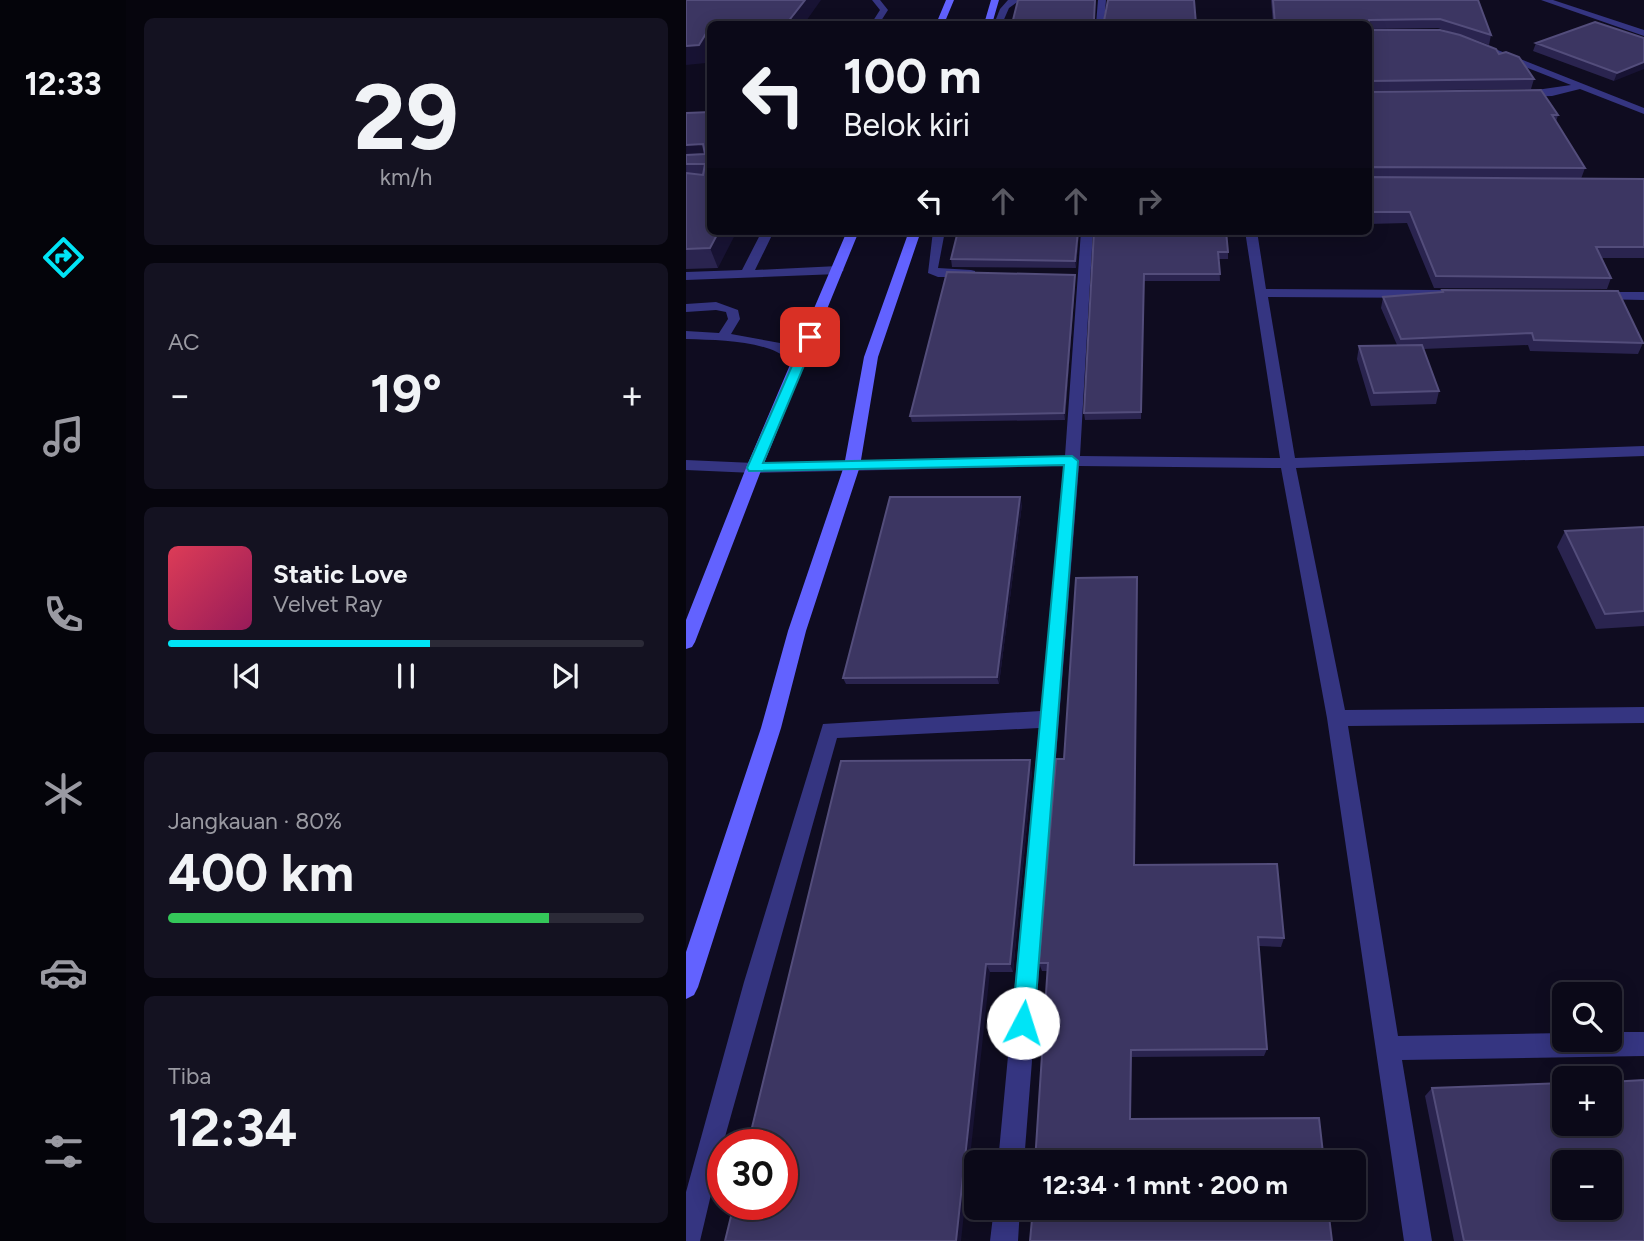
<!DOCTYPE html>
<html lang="id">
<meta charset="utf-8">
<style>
:root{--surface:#0b0918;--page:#141221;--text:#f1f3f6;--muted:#9a9aa2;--line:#2b2a37;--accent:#00e4f6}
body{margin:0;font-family:Figtree,sans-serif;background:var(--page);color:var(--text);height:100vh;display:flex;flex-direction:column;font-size:26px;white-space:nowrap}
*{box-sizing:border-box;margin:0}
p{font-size:23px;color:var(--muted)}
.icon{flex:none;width:38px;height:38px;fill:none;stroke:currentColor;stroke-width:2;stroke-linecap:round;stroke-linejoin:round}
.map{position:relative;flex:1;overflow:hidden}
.details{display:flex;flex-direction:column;gap:18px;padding:18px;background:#06050d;width:560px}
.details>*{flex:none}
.guide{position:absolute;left:21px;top:21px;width:665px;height:214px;border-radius:10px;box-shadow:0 4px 18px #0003,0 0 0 2px var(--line);background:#0b0918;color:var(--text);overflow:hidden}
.tools{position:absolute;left:866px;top:982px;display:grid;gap:14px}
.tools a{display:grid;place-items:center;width:70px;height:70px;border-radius:10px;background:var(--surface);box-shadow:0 4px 18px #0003,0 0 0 2px var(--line);font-size:35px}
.speed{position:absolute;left:21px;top:1129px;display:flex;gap:14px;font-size:35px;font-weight:700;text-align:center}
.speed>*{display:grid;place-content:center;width:91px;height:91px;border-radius:50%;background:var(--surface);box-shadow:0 4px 18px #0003,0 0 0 2px var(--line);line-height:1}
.speed .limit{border:10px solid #d22;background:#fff;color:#111}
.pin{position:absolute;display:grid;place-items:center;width:60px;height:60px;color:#fff;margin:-30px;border-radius:14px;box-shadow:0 4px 10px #0006}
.me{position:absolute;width:77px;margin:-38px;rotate:5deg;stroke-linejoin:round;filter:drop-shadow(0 0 5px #0008)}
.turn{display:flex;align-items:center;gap:24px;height:147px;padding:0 21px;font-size:32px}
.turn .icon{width:91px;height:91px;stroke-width:2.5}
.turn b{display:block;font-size:49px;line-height:60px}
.lanes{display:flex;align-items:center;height:66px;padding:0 21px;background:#0003;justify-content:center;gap:35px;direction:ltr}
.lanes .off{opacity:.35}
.big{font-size:52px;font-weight:700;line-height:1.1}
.details .widget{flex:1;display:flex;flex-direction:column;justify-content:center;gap:10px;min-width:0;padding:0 24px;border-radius:10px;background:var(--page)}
.details .dial{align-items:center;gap:0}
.dial b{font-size:91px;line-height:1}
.song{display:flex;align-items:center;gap:21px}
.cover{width:84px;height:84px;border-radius:10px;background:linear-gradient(135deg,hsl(350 70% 55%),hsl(330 70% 35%))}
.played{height:7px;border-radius:4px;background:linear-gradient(90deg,var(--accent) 55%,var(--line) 55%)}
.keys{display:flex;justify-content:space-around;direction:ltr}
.heat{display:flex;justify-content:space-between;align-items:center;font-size:38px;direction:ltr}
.charge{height:10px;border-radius:5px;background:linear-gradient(90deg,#34c759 80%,var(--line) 0)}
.trip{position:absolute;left:278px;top:1150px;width:402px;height:70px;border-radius:10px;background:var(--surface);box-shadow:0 4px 18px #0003,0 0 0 2px var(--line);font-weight:700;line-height:70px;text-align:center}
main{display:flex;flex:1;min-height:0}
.menu{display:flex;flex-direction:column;width:126px;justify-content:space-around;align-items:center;background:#04040a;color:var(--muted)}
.menu .icon{width:49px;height:49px}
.menu .selected{color:var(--accent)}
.menu b{font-size:32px;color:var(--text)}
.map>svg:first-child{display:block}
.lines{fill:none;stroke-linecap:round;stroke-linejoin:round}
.service{fill:#353581;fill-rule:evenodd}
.minor{fill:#353581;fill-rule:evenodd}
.secondary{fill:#6262ff;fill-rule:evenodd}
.wall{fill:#2a244f}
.shaded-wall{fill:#181334}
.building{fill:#3c3662;stroke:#534d7b;stroke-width:2;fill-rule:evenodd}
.route{fill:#00e4f6;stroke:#0094a0;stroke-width:2}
</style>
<main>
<nav class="menu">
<b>12:33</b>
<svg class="icon selected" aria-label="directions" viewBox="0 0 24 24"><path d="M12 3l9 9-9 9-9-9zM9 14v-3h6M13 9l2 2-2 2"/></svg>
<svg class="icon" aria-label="music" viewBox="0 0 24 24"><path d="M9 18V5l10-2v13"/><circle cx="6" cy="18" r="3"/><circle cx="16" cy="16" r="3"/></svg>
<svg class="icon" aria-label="phone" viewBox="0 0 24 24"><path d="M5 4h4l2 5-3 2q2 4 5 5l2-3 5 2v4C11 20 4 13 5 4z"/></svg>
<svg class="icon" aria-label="climate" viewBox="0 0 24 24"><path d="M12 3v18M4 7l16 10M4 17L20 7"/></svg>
<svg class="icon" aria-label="car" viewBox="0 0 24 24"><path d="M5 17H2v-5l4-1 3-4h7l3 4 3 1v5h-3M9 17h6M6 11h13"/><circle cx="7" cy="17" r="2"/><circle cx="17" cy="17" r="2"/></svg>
<svg class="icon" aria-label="filters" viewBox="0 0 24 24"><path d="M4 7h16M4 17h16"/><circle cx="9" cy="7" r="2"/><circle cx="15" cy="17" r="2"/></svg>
</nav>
<section class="details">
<div class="widget dial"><b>29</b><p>km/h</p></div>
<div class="widget"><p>AC</p>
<div class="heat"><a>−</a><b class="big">19°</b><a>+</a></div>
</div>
<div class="widget">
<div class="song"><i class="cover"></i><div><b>Static Love</b><p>Velvet Ray</p></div></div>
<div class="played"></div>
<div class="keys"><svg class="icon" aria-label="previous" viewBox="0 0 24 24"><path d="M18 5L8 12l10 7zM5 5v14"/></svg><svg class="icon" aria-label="pause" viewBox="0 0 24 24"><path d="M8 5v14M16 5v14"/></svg><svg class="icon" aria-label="next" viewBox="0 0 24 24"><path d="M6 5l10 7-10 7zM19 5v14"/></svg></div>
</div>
<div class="widget"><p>Jangkauan · 80%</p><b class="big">400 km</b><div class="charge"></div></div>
<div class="widget"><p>Tiba</p><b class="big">12:34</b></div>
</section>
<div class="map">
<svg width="958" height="1241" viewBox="0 0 958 1241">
<rect width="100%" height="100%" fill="#0f0c20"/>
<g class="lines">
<path class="service" d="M 186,0 L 194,0 L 202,10 L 193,24 L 185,24 L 194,10 Z
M 76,231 L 88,231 L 69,270 L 152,266 L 158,270 L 152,274 L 0,280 L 0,272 L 56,270 Z
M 30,302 L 52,310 L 54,319 L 45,334 L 94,343 L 122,359 L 120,362 C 108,364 95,353 84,349 C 57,340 28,340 0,339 L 0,331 L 33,333 L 42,319 L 40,312 L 30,310 L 0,312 L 0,304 Z"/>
<path class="minor" d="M 322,0 L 334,0 L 323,8 L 316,24 L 308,24 L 314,9 Z
M 412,0 L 420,0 L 418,24 L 410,24 Z
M 855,0 L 867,0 L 958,30 L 958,36 Z
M 789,41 L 958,108 L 958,114 L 894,89 L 866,96 L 833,97 L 831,95 L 836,92 L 885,85 L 786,46 Z
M 247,231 L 259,231 L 252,268 L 285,270 L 289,271 L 289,277 L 252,277 L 242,273 Z
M 395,231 L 407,231 L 394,456 L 594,458 L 559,231 L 571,231 L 580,289 L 755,290 L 761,294 L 755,298 L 582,297 L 609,458 L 958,446 L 958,456 L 610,468 L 659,710 L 958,707 L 958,723 L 662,726 L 712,1036 L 878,1033 L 878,1040 L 924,1040 L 924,1032 L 958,1032 L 958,1056 L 716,1060 L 746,1241 L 718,1241 L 641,718 L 595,468 L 393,466 L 338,1162 L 312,1162 L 353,728 L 151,738 L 37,1144 L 14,1241 L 0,1241 L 0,1192 L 58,982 L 137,724 L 355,711 L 378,466 L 68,473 L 0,470 L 0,460 L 68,463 L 379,456 Z
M 912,292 L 958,292 L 958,300 L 908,299 L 908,293 Z
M 308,1208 L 334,1208 L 332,1241 L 304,1241 Z"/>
<path class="secondary" d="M 260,0 L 268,0 L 258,24 L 250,24 Z
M 305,0 L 313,0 L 306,24 L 298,24 Z
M 161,231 L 173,231 L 76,468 L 9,642 L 6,647 L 0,649 L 0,620 L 60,468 Z
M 223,231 L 235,231 L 192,357 L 174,466 L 120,631 L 95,728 L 12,987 L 8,995 L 0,999 L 0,952 L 75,728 L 102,631 L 158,466 L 178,357 Z"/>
</g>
<path class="wall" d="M 0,0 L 118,24 L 24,24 L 20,63 Z
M 585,0 L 792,0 L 805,35 L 803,45 L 784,38 L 813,54 L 848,79 L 845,89 L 682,91 L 682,30 L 767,33 L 752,28 L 682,29 L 682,24 L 587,24 Z
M 958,38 L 928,81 L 847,51 L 850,43 Z
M 682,92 L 872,115 L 870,122 L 899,168 L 895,179 L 958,179 L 958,258 L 916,258 L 925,278 L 921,289 L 748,288 L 721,223 L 682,224 Z
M 24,112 L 32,268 L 0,269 L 0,113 Z
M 272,231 L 393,231 L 390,268 L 266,267 L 265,259 Z
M 408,231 L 542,252 L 542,259 L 533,259 L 534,281 L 458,281 L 455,419 L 399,420 L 398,413 Z
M 389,282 L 379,420 L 226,422 L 224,416 Z
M 756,290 L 957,343 L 952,354 L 844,351 L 842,345 L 737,349 L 753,391 L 750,404 L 685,406 L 671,359 L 673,346 L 711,345 L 695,308 L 697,297 L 755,292 Z
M 336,504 L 313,684 L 160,684 L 157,678 Z
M 958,527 L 958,626 L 910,629 L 871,547 L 879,531 Z
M 451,577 L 449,865 L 598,938 L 595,947 L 573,946 L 581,1049 L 578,1056 L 446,1057 L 349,1162 L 362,971 L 356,971 L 353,963 Z
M 346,771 L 327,972 L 304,972 L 39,1241 Z
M 746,1088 L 958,1241 L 768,1241 L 739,1096 Z"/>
<path class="shaded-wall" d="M 119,0 L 135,0 L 118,24 L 102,24 Z
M 24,27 L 24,55 L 20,63 L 0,65 L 0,46 Z
M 958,62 L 958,69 L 928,81 L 931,73 Z
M 17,144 L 24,162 L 0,164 L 0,145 Z
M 33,231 L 51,231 L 32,268 L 24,248 Z
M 392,231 L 393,231 L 390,268 L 389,261 Z
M 389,275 L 389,282 L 379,420 L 378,413 Z
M 334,497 L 336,504 L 313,684 L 311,677 Z
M 451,577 L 451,590 L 449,875 L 448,865 Z
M 344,760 L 346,771 L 327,972 L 324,964 Z
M 300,964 L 304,972 L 275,1241 L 270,1241 Z
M 445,1050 L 446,1057 L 445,1125 L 444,1119 Z"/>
<path class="building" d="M 0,0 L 119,0 L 101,23 L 27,24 L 24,24 L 24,27 L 13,45 L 0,46 Z
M 332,0 L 409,0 L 408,20 L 418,21 L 422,0 L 508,0 L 510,24 L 326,24 Z
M 587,0 L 792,0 L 805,35 L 754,19 L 683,20 L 682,25 L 589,24 Z
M 165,21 L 163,24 L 121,24 L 122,22 Z
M 909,22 L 958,38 L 958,62 L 931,73 L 850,43 Z
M 682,30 L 754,30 L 774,35 L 810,49 L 813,54 L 820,52 L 833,57 L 848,79 L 684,81 L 682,88 Z
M 855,90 L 872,115 L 866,115 L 899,168 L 684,167 L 682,174 L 682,92 Z
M 24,112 L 24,231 L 33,231 L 24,248 L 0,249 L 0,173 L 17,175 L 19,164 L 0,164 L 0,155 L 19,154 L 17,144 L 0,145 L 0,113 Z
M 682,177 L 958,179 L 958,247 L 910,247 L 925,278 L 750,276 L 724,212 L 682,212 Z
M 272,231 L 392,231 L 389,261 L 265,259 Z
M 408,231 L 540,231 L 542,252 L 532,252 L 534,274 L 458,274 L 455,412 L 398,413 Z
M 261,272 L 389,275 L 378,413 L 224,416 Z
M 756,290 L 932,291 L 957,343 L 848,340 L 846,333 L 715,339 L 697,297 L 757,292 Z
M 736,345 L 753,391 L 688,393 L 673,346 Z
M 204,497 L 334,497 L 311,677 L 157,678 Z
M 958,527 L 958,611 L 919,614 L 879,531 Z
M 451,577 L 448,865 L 591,864 L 598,938 L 572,937 L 581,1049 L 445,1050 L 444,1119 L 633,1118 L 638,1162 L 349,1162 L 362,963 L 353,963 L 370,759 L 378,759 L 390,578 Z
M 344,760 L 324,964 L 300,964 L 270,1241 L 39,1241 L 48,1204 L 96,1204 L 96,1144 L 62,1144 L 155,761 Z
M 958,1080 L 958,1241 L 778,1241 L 746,1088 L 878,1083 L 878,1124 L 924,1124 L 924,1082 ZM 878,1162 L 924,1162 L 924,1208 L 878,1208 Z
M 347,1208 L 642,1208 L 646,1241 L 344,1241 Z"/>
<path class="route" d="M 120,334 L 130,337 L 77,463 L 386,456 L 392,461 L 348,1023 L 345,1031 L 337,1034 L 329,1031 L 326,1023 L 378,465 L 63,471 L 61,468 Z"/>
</svg>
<div class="tools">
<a><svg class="icon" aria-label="search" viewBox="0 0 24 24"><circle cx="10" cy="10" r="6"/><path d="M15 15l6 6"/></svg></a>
<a>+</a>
<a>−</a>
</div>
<div class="speed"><div class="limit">30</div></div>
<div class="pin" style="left:124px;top:337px;background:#d93025"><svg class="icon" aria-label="arrive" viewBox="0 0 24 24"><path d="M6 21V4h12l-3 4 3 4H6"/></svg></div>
<svg class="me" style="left:337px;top:1023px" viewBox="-20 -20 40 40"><circle r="19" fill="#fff"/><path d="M0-13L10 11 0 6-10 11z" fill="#00e4f6"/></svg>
<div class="trip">12:34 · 1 mnt · 200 m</div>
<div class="guide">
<div class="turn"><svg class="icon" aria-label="left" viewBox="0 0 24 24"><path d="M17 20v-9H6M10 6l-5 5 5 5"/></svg><div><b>100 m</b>Belok kiri</div></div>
<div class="lanes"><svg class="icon" aria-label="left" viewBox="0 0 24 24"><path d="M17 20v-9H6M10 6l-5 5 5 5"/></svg><svg class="icon off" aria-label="ahead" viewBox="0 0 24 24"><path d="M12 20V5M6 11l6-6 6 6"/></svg><svg class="icon off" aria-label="ahead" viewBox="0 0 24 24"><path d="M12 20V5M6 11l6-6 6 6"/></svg><svg class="icon off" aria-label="right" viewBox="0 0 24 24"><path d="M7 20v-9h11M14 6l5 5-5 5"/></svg></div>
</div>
</div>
</main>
